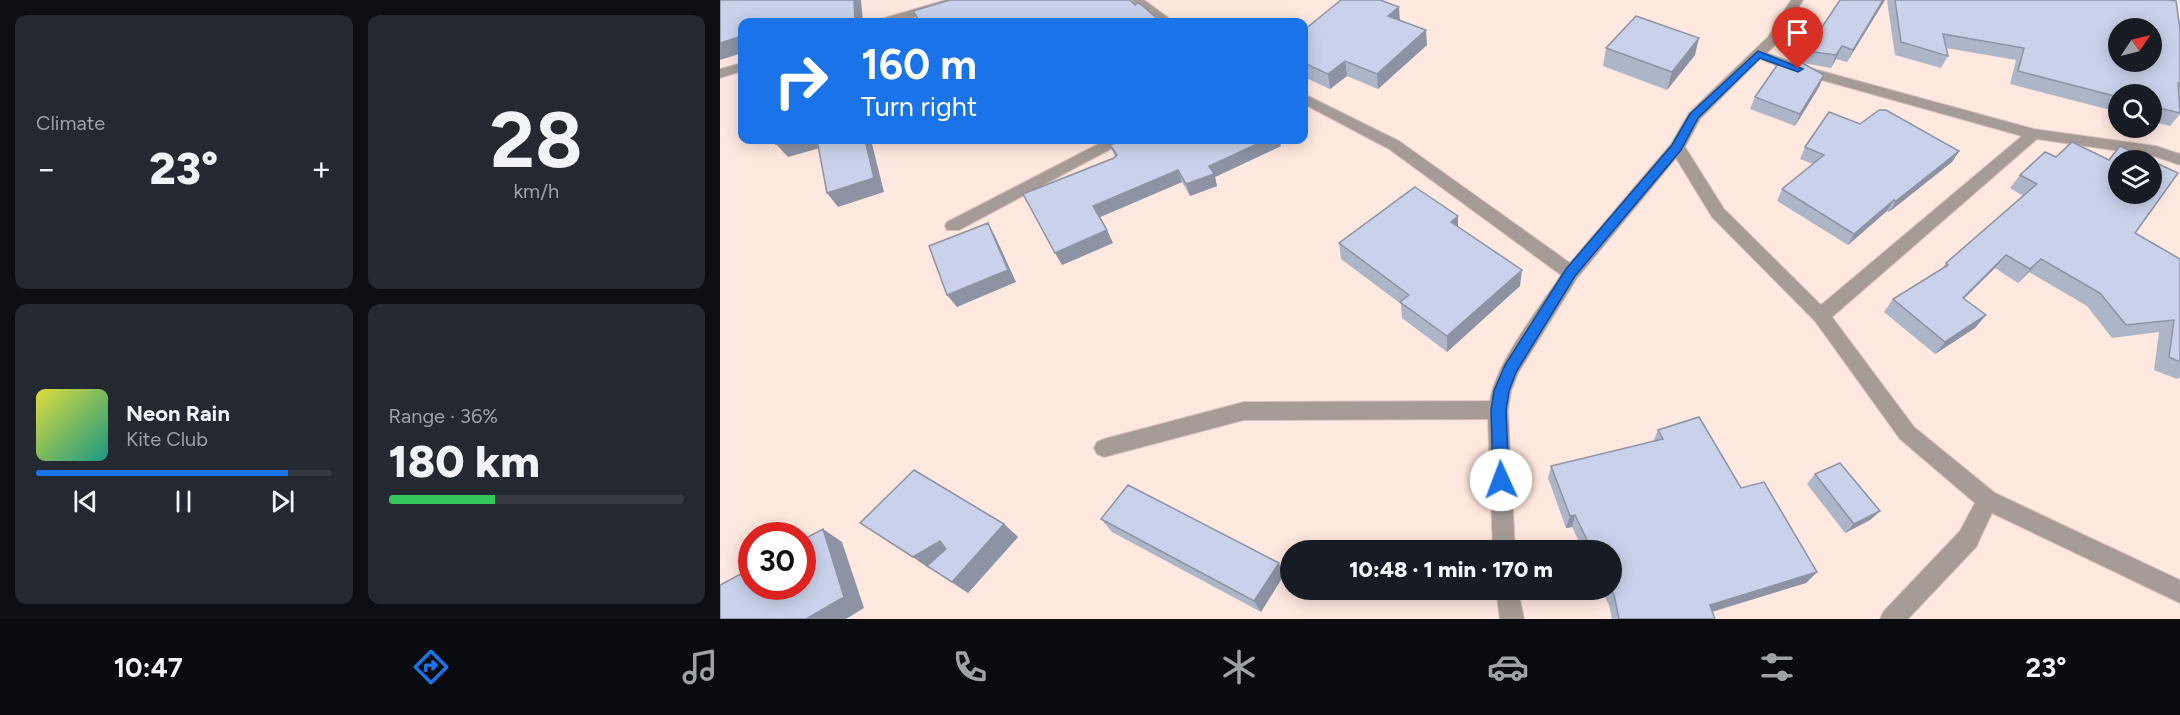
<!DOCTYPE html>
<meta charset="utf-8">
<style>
:root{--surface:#171b24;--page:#242831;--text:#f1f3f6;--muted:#9ea1a6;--line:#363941;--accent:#1a73e8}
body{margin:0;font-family:Figtree,sans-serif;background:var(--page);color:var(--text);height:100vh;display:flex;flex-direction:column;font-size:22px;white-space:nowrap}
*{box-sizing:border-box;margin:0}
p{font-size:20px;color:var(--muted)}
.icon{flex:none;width:33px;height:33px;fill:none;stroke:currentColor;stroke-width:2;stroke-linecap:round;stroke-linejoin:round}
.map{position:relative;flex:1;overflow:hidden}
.side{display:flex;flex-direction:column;gap:15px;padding:15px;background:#0d0f14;width:720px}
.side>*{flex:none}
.top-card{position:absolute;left:18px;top:18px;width:570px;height:126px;border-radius:12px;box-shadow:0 3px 15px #0003;background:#1a73e8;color:#fff;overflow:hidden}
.needle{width:39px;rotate:55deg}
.fabs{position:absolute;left:1388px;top:18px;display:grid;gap:12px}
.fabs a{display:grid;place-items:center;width:54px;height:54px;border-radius:50%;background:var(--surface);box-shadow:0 3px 15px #0003;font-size:30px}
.speed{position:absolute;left:18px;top:522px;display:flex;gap:12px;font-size:30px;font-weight:700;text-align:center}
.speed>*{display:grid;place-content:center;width:78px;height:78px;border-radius:50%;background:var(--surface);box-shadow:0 3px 15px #0003;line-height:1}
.speed .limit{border:9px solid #d22;background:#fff;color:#111}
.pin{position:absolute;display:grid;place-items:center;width:51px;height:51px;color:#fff;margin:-62px -26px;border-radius:50% 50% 50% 0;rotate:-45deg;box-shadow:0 0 6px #0007}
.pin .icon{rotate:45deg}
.me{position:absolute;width:66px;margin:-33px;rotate:358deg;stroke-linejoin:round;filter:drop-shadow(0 0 4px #0008)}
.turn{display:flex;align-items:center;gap:21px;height:126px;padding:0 24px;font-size:27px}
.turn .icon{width:78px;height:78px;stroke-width:2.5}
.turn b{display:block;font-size:42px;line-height:51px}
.big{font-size:45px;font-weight:800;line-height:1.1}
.side .card{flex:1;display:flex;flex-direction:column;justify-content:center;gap:9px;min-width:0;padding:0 21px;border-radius:12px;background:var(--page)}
.side .dial{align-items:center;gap:0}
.dial b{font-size:78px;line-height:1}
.song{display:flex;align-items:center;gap:18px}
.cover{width:72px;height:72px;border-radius:9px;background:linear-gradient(135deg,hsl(60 70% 55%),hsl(170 70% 35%))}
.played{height:6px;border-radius:3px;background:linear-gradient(90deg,var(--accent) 85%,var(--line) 85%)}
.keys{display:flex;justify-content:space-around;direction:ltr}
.heat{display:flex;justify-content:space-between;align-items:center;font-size:33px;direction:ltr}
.charge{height:9px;border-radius:4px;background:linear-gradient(90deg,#34c759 36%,var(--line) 0)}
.side .tiles{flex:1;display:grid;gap:15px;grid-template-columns:repeat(2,1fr)}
.trip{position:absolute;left:560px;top:540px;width:342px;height:60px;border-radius:30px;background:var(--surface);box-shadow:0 3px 15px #0003;font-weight:800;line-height:60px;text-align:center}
.menu{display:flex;height:96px;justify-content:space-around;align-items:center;background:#090b0e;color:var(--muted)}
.menu .icon{width:42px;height:42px}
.menu .on{color:var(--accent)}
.menu b{font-size:27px;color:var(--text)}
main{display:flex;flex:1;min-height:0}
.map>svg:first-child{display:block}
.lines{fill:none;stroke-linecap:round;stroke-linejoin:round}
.street-casing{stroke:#d8c3bc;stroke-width:2}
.street{fill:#a79b96;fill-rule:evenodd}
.wall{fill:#adb5c9}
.shaded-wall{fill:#8d93a4}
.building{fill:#c9d2ea;stroke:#8d93a4;stroke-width:1.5;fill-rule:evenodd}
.route{fill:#1a73e8;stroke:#114b97;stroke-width:1.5}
</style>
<main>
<section class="side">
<div class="tiles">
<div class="card"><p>Climate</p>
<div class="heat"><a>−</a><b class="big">23°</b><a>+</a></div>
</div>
<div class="card dial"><b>28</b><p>km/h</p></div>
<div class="card">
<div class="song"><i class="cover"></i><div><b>Neon Rain</b><p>Kite Club</p></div></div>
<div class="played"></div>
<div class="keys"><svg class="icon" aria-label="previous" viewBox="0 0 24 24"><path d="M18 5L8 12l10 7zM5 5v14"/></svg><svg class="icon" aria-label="pause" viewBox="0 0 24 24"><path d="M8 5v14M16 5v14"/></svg><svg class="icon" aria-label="next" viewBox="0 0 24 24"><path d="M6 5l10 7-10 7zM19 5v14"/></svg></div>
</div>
<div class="card"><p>Range · 36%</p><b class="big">180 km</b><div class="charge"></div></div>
</div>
</section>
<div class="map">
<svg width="1460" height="619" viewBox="0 0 1460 619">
<rect width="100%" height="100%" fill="#ffe8e0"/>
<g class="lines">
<defs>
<path id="street" d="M 226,0 L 245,0 L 243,3 L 178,22 L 160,22 L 161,19 Z
M 412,0 L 424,0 L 454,22 C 440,24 418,15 412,0 Z
M 1071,0 L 1083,0 L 1058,42 L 1047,53 L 1083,66 L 1314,129 L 1436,146 L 1460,154 L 1460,165 L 1434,156 L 1317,139 L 1112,317 L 1194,427 L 1275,493 L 1460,580 L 1460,603 L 1272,513 L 1256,547 L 1188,619 L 1160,619 L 1164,611 L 1240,531 L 1255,503 L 1180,439 L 1095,321 L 992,217 L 956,158 L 857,278 L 798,373 L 791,391 L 788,410 L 795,550 L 773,550 L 768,419 L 524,420 L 384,457 L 377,454 L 374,448 L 377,442 L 384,439 L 524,402 L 770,401 C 776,362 819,309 841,275 L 669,149 L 584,104 L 584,94 L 679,141 L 850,263 L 951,144 L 969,113 L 1048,37 ZM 1040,59 L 1073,72 L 1302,136 L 1101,305 L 1004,209 L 965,147 L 980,119 Z
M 22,63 L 22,71 L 0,78 L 0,69 Z
M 386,140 L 405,140 L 402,143 L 239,230 L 227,230 L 225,226 L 227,222 Z
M 776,590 L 798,590 L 804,619 L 780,619 Z"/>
</defs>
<use href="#street" class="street-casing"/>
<use href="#street" class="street"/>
</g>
<path class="wall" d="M 1165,0 L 1127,62 L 1116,59 L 1111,68 L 1083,63 L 1104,75 L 1099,87 L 1075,126 L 1030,109 L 1035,97 L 1081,63 L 1086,51 Z
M 1167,0 L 1450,0 L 1460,29 L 1460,114 L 1450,126 L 1431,121 L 1431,94 L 1398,94 L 1398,112 L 1290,84 L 1296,60 L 1226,48 L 1228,56 L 1221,68 L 1175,55 Z
M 679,20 L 707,45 L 658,89 L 627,76 L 610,89 L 584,77 L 584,30 Z
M 886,48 L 975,55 L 947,90 L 883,66 Z
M 1140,124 L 1239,151 L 1232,162 L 1169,212 L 1167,211 L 1128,245 L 1057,201 L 1062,189 L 1093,164 L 1080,159 L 1085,147 Z
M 402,140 L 559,140 L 561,146 L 495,177 L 497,186 L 470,196 L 462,182 L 380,217 L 393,243 L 342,265 L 395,157 L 390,145 Z
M 1400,146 L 1415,233 L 1460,259 L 1460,377 L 1457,379 L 1434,370 L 1439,332 L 1392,338 L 1367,306 L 1309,272 L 1298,283 L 1275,268 L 1244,299 L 1266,315 L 1255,328 L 1215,354 L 1164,312 L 1173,299 L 1222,269 L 1226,263 L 1303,196 L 1290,188 L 1300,175 L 1336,157 L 1388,160 Z
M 738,228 L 800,286 L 727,352 L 682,318 L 681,304 L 621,259 L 619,243 Z
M 938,430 L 1021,488 L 1097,572 L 1086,583 L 992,611 L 995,619 L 892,619 L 889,605 L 881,590 L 891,590 L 891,550 L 863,550 L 852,527 L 846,528 L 828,478 L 831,466 L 933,442 Z
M 1095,474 L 1160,511 L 1150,520 L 1125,533 L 1087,484 Z
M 381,519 L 564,575 L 541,612 L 392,532 Z
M 140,523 L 284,524 L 298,537 L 248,593 Z"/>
<path class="shaded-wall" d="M 134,0 L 141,0 L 143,22 L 135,22 Z
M 1163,0 L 1165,0 L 1127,62 L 1133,50 Z
M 679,7 L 680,22 L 668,16 Z
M 706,30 L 707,45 L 658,89 L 657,74 Z
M 22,36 L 22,53 L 0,60 L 0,43 Z
M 979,38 L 975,55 L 947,90 L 952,72 Z
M 1122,46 L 1116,59 L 1111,68 L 1116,55 Z
M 625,61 L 627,76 L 610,89 L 608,74 Z
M 1104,75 L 1099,87 L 1075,126 L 1080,114 Z
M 73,140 L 101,140 L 107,146 L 68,157 L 56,144 Z
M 145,140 L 151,140 L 164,192 L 118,207 L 107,193 Z
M 546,140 L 559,140 L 561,146 L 495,177 L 497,186 L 470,196 L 466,184 L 489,166 Z
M 1239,151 L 1232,162 L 1169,212 L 1176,201 Z
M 458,170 L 462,182 L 378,218 L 373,206 Z
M 1174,200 L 1167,211 L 1128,245 L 1134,234 Z
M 738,216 L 738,233 L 731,222 Z
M 268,223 L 275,236 L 296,282 L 237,307 L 227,295 Z
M 387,230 L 393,243 L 342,265 L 335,253 Z
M 1286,255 L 1275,268 L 1232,310 L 1243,298 Z
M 1321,259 L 1309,272 L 1298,283 L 1310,269 Z
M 802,270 L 800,286 L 727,352 L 727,336 Z
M 1266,315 L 1255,328 L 1215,354 L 1225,342 Z
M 1160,511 L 1150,520 L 1125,533 L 1134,524 Z
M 855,515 L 852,527 L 846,528 L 850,516 Z
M 284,524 L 298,537 L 248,593 L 232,582 Z
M 103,529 L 122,542 L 144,608 L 126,619 L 86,619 Z
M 220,541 L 236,554 L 210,569 L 193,557 Z
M 559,563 L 564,575 L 541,612 L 534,601 Z
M 1097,572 L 1086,583 L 982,615 L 990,605 Z"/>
<path class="building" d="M 0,0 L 134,0 L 135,22 L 22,22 L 22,36 L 0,43 Z
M 230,0 L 410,0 L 415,5 L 418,3 L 424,7 L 441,22 L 200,22 L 193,11 Z
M 621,0 L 660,0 L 679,7 L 668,16 L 706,30 L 657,74 L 625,61 L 608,74 L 584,63 L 584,30 Z
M 1120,0 L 1163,0 L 1133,50 L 1122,46 L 1116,55 L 1086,51 Z
M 1175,0 L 1450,0 L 1456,1 L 1460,29 L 1460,84 L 1458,83 L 1460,113 L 1431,106 L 1431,94 L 1398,94 L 1398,97 L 1298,71 L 1304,48 L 1223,34 L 1228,56 L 1181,42 ZM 1398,28 L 1431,28 L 1431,62 L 1398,62 Z
M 916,16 L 979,38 L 952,72 L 886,48 Z
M 1060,61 L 1075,67 L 1079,62 L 1084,64 L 1104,75 L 1080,114 L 1035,97 Z
M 1159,110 L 1166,110 L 1239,151 L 1176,201 L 1174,200 L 1134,234 L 1062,189 L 1104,155 L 1085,147 L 1109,112 L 1140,124 Z
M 56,140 L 73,140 L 56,144 Z
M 97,140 L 145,140 L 154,178 L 107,193 Z
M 402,140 L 546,140 L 489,166 L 494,174 L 466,184 L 458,170 L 373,206 L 387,230 L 335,253 L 303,194 L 394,158 L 397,155 L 390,145 Z
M 1352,142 L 1389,160 L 1400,146 L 1458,173 L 1415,233 L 1460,259 L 1460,362 L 1449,357 L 1454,320 L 1406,325 L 1380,293 L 1321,259 L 1310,269 L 1286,255 L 1243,298 L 1266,315 L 1225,342 L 1173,299 L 1228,265 L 1226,263 L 1317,184 L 1300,175 L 1325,152 L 1336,157 ZM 1398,160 L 1431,160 L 1431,194 L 1398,194 Z
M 695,187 L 738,216 L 731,222 L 802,270 L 727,336 L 680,302 L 689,295 L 619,243 Z
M 268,223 L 288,270 L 227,295 L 209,246 Z
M 979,417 L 1021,488 L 1044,482 L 1097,572 L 990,605 L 995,619 L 899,619 L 894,595 L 891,589 L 891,550 L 872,550 L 855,515 L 850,516 L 831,466 L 943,439 L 938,430 Z
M 1120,463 L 1160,511 L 1134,524 L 1095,474 Z
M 194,470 L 284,524 L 232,582 L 207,566 L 226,549 L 220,541 L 193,557 L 140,523 Z
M 408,485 L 559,563 L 534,601 L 381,519 Z
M 103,529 L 124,597 L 86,619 L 0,619 L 0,585 L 32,568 L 32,586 L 82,586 L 82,540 Z"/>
<path class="route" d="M 1038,51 L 1083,69 L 1078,72 L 1040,58 L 978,118 L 961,150 L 855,276 L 796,372 L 789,391 L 786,410 L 789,480 L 787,485 L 781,487 L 775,485 L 773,480 L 771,410 L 774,391 L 785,365 L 846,269 L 952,145 L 970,114 Z"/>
</svg>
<div class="fabs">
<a><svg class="needle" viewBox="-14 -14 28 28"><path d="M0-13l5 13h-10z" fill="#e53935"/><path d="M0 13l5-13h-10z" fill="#9ea1a6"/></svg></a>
<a><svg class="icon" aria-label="search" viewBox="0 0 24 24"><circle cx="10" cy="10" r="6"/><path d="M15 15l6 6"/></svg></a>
<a><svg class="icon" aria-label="layers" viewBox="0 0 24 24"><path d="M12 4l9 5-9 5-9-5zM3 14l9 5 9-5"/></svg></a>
</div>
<div class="speed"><div class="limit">30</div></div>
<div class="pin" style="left:1078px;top:69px;background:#d93025"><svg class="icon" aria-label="arrive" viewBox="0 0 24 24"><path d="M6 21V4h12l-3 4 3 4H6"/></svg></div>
<svg class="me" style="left:781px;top:480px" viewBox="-20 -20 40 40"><circle r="19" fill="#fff"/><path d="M0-13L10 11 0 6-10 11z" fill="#1a73e8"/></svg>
<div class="trip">10:48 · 1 min · 170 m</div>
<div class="top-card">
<div class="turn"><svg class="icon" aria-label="right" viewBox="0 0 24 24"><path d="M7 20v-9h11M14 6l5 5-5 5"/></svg><div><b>160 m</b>Turn right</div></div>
</div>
</div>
</main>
<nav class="menu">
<b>10:47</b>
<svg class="icon on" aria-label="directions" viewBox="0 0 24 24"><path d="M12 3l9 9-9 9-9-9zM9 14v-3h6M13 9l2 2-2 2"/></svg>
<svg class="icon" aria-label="music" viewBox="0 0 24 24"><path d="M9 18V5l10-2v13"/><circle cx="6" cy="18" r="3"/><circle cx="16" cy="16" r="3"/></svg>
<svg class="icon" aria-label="phone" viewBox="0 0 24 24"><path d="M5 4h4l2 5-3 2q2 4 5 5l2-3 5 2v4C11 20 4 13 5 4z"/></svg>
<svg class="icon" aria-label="climate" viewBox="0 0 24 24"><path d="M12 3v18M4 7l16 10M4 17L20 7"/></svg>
<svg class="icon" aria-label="car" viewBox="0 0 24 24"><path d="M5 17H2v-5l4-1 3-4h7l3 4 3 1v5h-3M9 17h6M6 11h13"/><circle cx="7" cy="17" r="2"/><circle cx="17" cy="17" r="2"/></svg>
<svg class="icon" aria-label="filters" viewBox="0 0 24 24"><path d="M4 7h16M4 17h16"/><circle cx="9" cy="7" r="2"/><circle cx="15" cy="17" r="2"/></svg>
<b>23°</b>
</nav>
